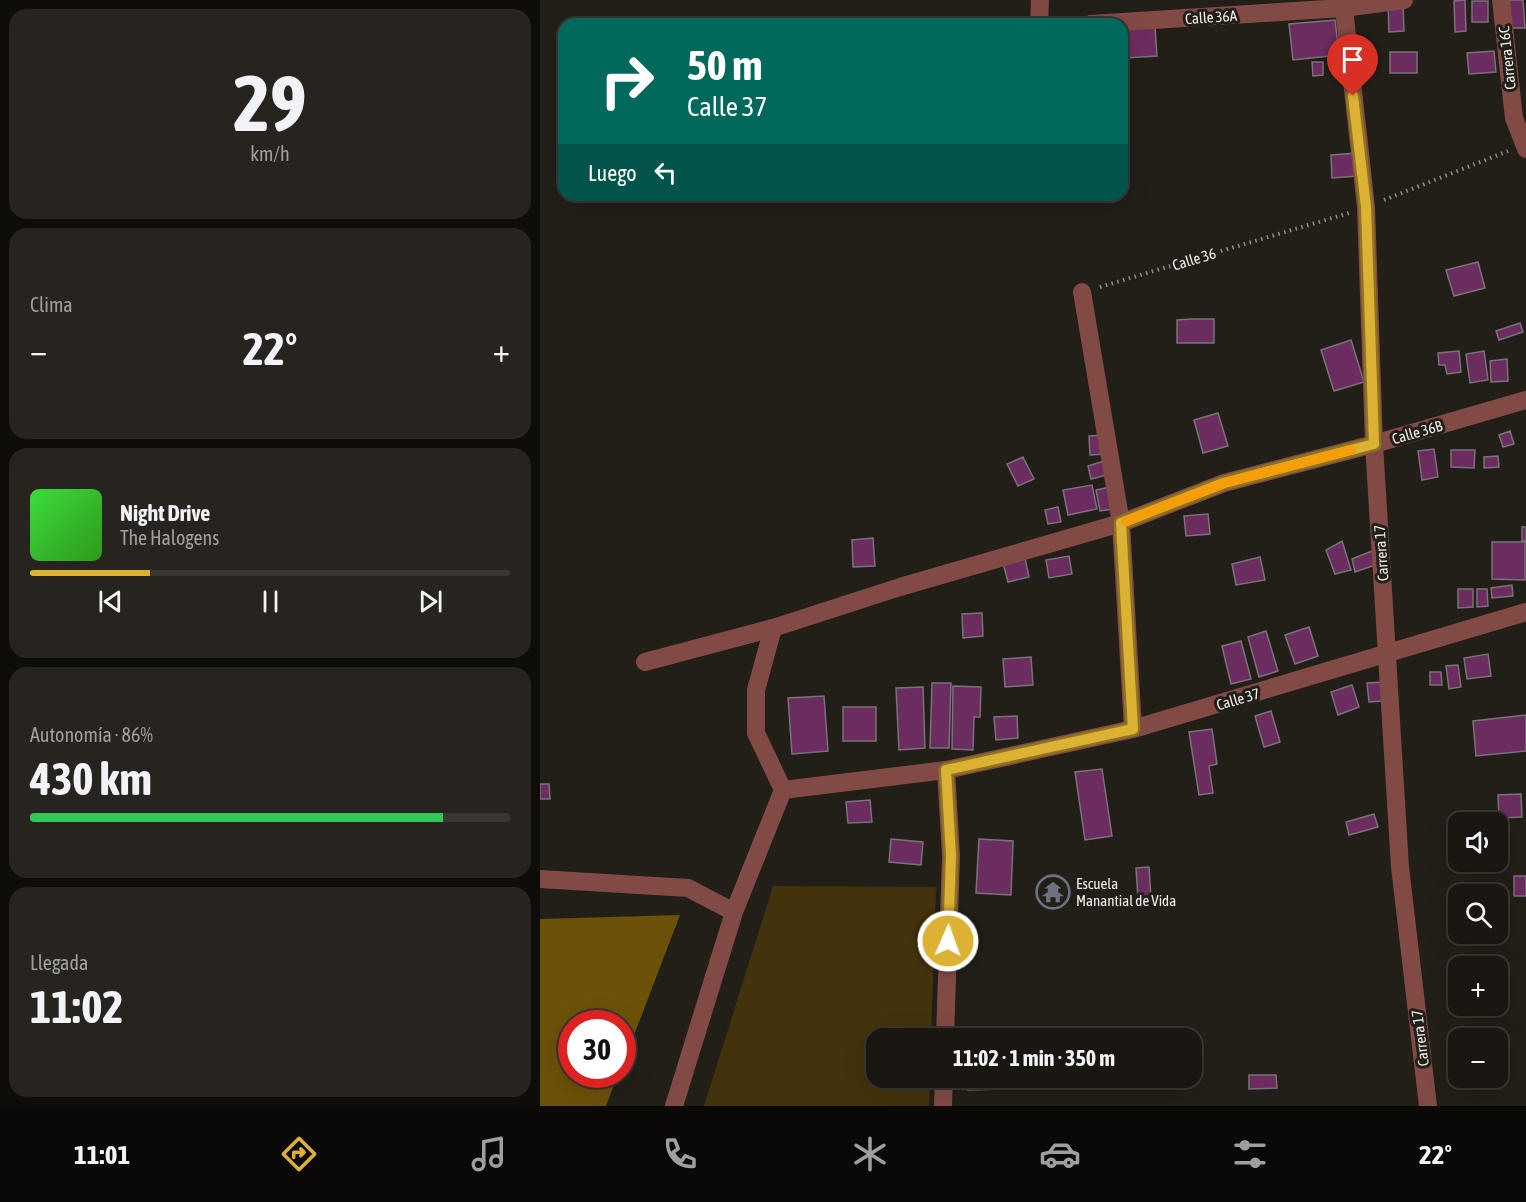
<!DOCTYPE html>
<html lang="es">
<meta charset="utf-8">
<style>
:root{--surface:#1a1712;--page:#272420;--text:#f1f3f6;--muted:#9f9f9f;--line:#383632;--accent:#dbb233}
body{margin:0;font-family:"Asap Condensed",sans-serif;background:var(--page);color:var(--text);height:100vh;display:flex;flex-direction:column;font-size:22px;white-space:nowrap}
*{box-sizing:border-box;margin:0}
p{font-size:20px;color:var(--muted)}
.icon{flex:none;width:33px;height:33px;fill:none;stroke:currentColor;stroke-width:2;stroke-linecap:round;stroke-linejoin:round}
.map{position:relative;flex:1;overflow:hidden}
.sheet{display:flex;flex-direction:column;gap:9px;padding:9px;background:#0e0d0a;width:540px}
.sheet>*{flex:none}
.banner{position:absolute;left:18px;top:18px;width:570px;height:183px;border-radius:18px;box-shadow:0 6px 24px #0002,0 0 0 2px var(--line);background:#00695c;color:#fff;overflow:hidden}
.fabs{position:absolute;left:908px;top:812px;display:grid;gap:12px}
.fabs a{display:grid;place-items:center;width:60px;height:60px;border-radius:12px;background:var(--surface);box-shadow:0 6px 24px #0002,0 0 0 2px var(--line);font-size:30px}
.speed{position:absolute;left:18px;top:1010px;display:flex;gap:12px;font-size:30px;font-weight:700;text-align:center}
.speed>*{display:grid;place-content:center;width:78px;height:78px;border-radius:50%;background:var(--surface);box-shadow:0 6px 24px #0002,0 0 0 2px var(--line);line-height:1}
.speed .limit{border:9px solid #d22;background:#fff;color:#111}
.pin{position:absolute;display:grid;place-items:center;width:51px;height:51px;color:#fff;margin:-62px -26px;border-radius:50% 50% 50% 0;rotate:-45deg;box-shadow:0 0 6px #0007}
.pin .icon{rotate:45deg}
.me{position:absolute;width:66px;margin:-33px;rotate:2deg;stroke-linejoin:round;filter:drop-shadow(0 0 4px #0008)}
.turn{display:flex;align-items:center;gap:21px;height:126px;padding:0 30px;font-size:27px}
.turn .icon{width:78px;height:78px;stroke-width:2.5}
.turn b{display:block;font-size:42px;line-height:51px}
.then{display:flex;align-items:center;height:57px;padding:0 30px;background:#0003;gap:12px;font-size:22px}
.big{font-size:45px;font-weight:700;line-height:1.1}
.sheet .tile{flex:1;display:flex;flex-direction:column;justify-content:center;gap:9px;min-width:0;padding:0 21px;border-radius:18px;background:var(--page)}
.sheet .dial{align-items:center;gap:0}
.dial b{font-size:78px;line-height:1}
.song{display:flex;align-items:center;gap:18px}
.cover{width:72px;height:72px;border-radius:9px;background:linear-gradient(135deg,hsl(120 70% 55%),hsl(110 70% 35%))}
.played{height:6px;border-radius:3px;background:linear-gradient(90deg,var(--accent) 25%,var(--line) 25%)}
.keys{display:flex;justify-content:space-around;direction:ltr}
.heat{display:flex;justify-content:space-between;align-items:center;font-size:33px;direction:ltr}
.charge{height:9px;border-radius:4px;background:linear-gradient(90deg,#34c759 86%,var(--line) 0)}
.trip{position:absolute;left:326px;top:1028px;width:336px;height:60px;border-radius:18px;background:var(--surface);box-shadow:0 6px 24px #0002,0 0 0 2px var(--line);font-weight:700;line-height:60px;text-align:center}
.tabs{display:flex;height:96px;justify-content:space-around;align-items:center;background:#0a0907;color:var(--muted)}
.tabs .icon{width:42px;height:42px}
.tabs .selected{color:var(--accent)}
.tabs b{font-size:27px;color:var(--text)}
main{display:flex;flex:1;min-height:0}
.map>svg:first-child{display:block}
.green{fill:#43330c}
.forest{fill:#6c5109}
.building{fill:#6b2d60;stroke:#7a7278;stroke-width:1.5}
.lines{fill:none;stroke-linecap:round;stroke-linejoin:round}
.path{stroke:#908d88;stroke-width:4;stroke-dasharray:1.5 4.5;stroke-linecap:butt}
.minor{stroke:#824a44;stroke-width:18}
.route-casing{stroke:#8e7421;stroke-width:15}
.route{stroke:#dbb233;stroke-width:10}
.slow{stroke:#f59e0b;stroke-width:10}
.labels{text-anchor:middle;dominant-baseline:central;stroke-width:6;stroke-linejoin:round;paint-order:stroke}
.street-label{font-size:15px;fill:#f1eeea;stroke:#221f18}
.poi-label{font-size:15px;fill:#f1eeea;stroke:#221f18;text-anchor:start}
</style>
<main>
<section class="sheet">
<div class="tile dial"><b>29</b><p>km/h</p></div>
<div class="tile"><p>Clima</p>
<div class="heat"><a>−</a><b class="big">22°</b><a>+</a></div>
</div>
<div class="tile">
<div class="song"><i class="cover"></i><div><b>Night Drive</b><p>The Halogens</p></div></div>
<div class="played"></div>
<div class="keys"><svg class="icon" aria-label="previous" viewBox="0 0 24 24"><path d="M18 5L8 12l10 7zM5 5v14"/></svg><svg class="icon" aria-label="pause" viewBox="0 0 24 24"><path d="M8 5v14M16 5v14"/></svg><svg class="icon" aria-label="next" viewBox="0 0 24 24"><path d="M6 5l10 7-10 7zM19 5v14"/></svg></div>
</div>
<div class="tile"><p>Autonomía · 86%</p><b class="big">430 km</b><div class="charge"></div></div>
<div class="tile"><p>Llegada</p><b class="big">11:02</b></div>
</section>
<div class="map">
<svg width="986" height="1106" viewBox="0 0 986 1106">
<rect width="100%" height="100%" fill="#221f18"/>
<path class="green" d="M 233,886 L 396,887 L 391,1038 L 336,1038 L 336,1077 L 390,1077 L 389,1106 L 164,1106 Z"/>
<path class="forest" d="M 140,915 L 83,1064 L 82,1023 L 32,1023 L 32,1074 L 78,1074 L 66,1106 L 0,1106 L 0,919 Z"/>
<path class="building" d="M 925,0 L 926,31 L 915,32 L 914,1 Z
M 969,0 L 983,0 L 985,28 L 971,28 Z
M 932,1 L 948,1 L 948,22 L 932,22 Z
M 848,5 L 863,5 L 864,31 L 849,32 Z
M 795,20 L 799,55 L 753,60 L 749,24 Z
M 615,27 L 617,56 L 585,58 L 583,30 Z
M 954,51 L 956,72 L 929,74 L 927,53 Z
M 850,52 L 877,52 L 877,73 L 850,73 Z
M 772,62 L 783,62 L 783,75 L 773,76 Z
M 816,153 L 818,176 L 792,178 L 791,155 Z
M 938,262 L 945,288 L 914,296 L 906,270 Z
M 652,319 L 674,319 L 674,343 L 637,343 L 637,320 Z
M 980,323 L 983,332 L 959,340 L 956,331 Z
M 811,340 L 824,382 L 794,391 L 781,350 Z
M 919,351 L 921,372 L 907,374 L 905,365 L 899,365 L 898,353 Z
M 944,351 L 948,380 L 930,383 L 926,354 Z
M 967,359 L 968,381 L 951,382 L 950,361 Z
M 678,413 L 688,446 L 663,453 L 654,420 Z
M 970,431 L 974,444 L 963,447 L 959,435 Z
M 566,435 L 567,454 L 550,455 L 549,436 Z
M 894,449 L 898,477 L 882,480 L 878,451 Z
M 911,450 L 935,450 L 934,468 L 911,467 Z
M 958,456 L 959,467 L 944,468 L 944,457 Z
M 483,457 L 494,479 L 478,486 L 467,464 Z
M 564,461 L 567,475 L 551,479 L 548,466 Z
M 552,485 L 557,509 L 528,515 L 523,490 Z
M 570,487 L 573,509 L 560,511 L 556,490 Z
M 518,507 L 521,522 L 508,524 L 505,510 Z
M 668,514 L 670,534 L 646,536 L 644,516 Z
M 982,527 L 986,527 L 986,541 L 982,541 Z
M 333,538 L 335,566 L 313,567 L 312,540 Z
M 802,541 L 811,570 L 795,574 L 786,550 Z
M 952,542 L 985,542 L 985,580 L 952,579 Z
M 832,551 L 838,564 L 815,572 L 812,559 Z
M 529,556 L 532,574 L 509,578 L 506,560 Z
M 720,557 L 725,580 L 696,585 L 692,564 Z
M 485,558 L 489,577 L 468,582 L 463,563 Z
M 972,585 L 973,596 L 952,598 L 951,588 Z
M 918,589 L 933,589 L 933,607 L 918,608 Z
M 937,589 L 947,589 L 948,606 L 937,607 Z
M 442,613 L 443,636 L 423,638 L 422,614 Z
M 769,627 L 778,656 L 755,664 L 745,635 Z
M 726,631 L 738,671 L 719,677 L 708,637 Z
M 701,641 L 711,679 L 691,684 L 682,646 Z
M 948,654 L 951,676 L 927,679 L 924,658 Z
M 491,657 L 493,685 L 465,687 L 463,659 Z
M 918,665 L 921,687 L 909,689 L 906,666 Z
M 890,672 L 901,672 L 902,685 L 890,685 Z
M 843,682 L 844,701 L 829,702 L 827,683 Z
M 392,683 L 411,683 L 409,748 L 390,748 Z
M 812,685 L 819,707 L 798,715 L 791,692 Z
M 413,686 L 441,687 L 440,717 L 434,717 L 433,750 L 412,749 Z
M 383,687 L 385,748 L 359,750 L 356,688 Z
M 284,696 L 288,751 L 252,754 L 248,698 Z
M 303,707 L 336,707 L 336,741 L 303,741 Z
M 731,711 L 740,742 L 724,747 L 715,716 Z
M 986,715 L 986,751 L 936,756 L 933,721 Z
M 477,716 L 478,738 L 456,740 L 454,717 Z
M 672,729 L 677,764 L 669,766 L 673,793 L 659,795 L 649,732 Z
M 562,769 L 572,836 L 545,840 L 535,772 Z
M 0,784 L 9,784 L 10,799 L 0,799 Z
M 981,794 L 982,817 L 959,818 L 958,795 Z
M 330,800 L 332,822 L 308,823 L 306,802 Z
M 834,814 L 838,827 L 809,835 L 806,822 Z
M 351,839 L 383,842 L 381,865 L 349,862 Z
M 439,839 L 473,841 L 471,895 L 436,893 Z
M 609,867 L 611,897 L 598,898 L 596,868 Z
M 974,876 L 986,876 L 986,896 L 974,896 Z
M 709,1075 L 736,1075 L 737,1088 L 709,1089 Z
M 428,1077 L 461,1077 L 462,1089 L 428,1090 Z"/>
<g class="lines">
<path class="path" d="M 844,200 L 968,151
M 560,287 L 809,213"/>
<path class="minor" d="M 803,0 L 826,207 L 834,444 L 860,867 L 888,1106
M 961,0 L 974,118 L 986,149
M 499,24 L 500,0
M 550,24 L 803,8 L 864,0
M 542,292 L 581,523 L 593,729
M 105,662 L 233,628 L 360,587 L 581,523 L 684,483 L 834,444 L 986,400
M 243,790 L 406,770 L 593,729 L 986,612
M 0,879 L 148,888 L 194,912
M 405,1038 L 411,856 L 406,770
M 134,1106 L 194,912 L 243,790 L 216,733 L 216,690 L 233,628
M 403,1106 L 404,1077"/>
</g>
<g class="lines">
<defs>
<path id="route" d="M 408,941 L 411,856 L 406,770 L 593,729 L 581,523 L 684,483 L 834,444 L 826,207 L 813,96"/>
</defs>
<use href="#route" class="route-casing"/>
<use href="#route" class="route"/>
<path class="slow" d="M 586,521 L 684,483 L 811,450"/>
</g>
<defs>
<symbol id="temple-ring" viewBox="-11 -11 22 22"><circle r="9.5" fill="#221f18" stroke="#6b7280" stroke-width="1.5"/><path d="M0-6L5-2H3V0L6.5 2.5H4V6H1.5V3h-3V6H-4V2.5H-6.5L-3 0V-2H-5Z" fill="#6b7280"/></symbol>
</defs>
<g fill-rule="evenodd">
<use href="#temple-ring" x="494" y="873" width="38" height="38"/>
</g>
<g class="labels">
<g class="street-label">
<text transform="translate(671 17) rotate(-4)">Calle 36A</text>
<text transform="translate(967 58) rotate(-96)">Carrera 16C</text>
<text transform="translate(654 259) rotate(-17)">Calle 36</text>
<text transform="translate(877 432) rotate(-16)">Calle 36B</text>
<text transform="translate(841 553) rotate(-94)">Carrera 17</text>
<text transform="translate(698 699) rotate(-16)">Calle 37</text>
<text transform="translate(880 1038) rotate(-97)">Carrera 17</text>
</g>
<g class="poi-label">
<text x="536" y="883">Escuela<tspan x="536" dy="17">Manantial de Vida</tspan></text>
</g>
</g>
</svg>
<div class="fabs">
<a><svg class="icon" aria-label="sound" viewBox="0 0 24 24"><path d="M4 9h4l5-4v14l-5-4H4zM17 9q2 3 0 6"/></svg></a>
<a><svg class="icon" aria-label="search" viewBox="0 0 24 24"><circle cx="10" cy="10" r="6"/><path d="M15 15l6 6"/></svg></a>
<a>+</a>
<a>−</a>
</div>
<div class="speed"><div class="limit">30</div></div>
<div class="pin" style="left:813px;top:96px;background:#d93025"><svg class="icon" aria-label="arrive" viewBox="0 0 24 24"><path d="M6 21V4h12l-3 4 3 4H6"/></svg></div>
<svg class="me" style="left:408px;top:941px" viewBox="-20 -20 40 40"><circle r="17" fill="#dbb233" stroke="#fff" stroke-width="3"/><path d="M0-11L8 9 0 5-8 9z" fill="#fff"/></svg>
<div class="trip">11:02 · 1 min · 350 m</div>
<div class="banner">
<div class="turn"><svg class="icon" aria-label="right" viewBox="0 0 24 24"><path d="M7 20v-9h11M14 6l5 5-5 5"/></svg><div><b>50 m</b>Calle 37</div></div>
<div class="then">Luego<svg class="icon" aria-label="left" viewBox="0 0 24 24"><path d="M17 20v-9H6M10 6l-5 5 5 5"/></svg></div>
</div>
</div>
</main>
<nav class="tabs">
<b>11:01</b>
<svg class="icon selected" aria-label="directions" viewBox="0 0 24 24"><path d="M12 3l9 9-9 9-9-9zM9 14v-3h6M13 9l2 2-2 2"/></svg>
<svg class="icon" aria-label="music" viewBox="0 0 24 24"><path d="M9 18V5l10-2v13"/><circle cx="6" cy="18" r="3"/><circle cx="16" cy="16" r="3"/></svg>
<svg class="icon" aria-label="phone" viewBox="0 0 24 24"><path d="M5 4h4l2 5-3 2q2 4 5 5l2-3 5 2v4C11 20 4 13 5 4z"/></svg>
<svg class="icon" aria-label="climate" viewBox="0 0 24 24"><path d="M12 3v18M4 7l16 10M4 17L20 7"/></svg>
<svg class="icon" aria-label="car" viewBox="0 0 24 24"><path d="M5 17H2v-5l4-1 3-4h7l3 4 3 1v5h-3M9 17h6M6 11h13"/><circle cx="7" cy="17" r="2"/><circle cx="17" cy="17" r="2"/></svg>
<svg class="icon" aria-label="filters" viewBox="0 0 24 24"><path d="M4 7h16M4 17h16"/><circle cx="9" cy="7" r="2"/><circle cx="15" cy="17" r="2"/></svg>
<b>22°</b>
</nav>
